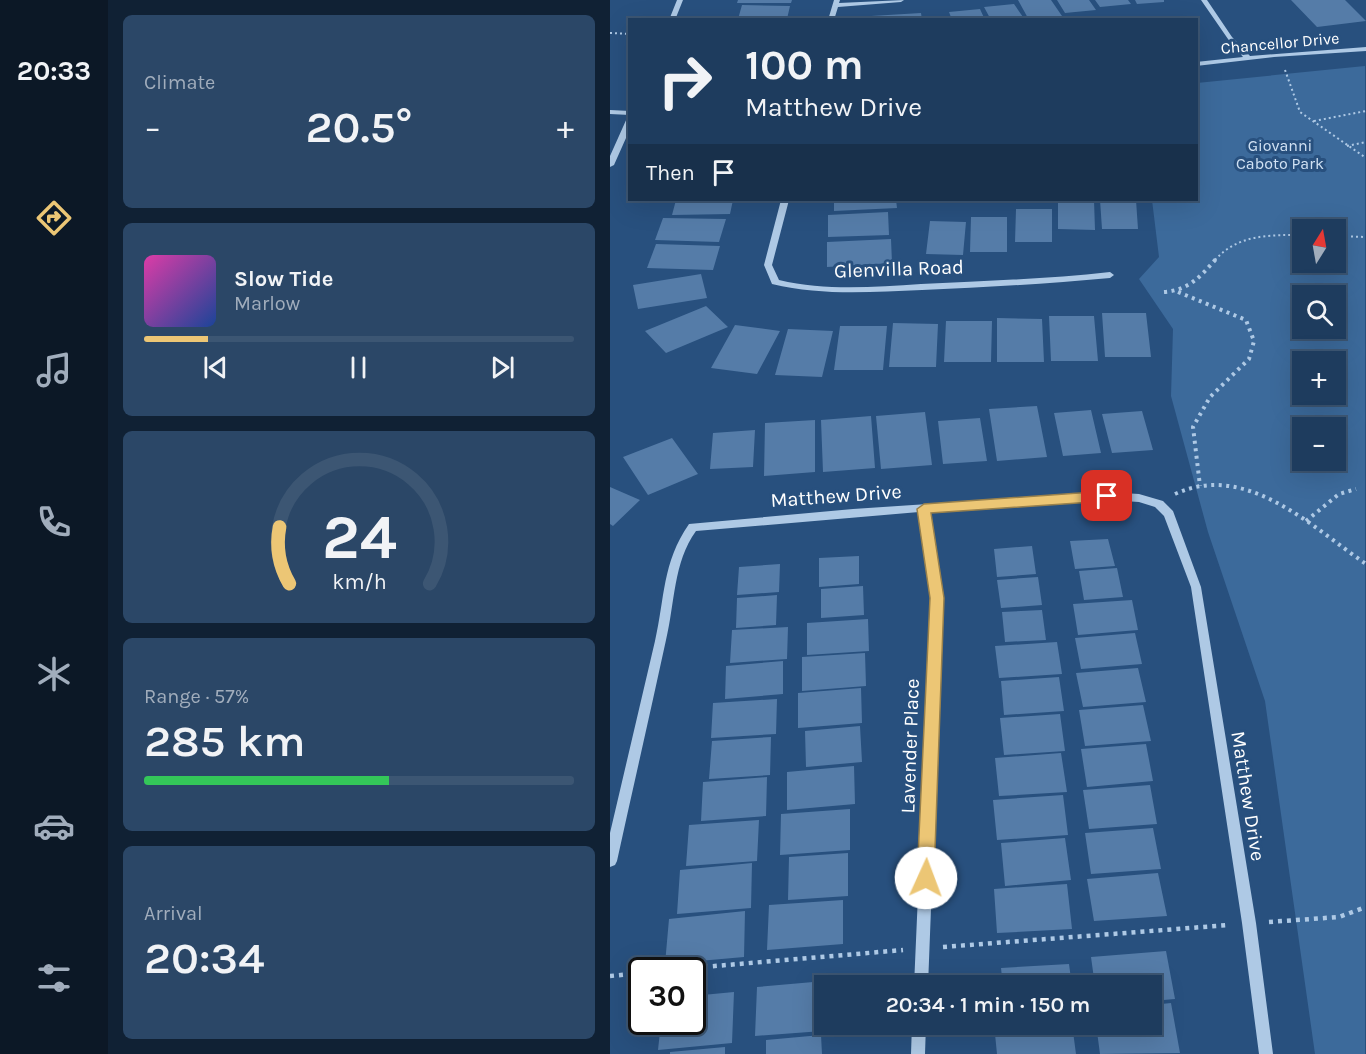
<!DOCTYPE html>
<meta charset="utf-8">
<style>
:root{--surface:#1e3c5e;--page:#2b4767;--text:#f1f3f6;--muted:#a1adbc;--line:#3c5673;--accent:#ecc675}
body{margin:0;font-family:Karla,sans-serif;background:var(--page);color:var(--text);height:100vh;display:flex;flex-direction:column;font-size:22px;white-space:nowrap}
*{box-sizing:border-box;margin:0}
p{font-size:20px;color:var(--muted)}
.icon{flex:none;width:33px;height:33px;fill:none;stroke:currentColor;stroke-width:2;stroke-linecap:round;stroke-linejoin:round}
.map{position:relative;flex:1;overflow:hidden}
.drawer{display:flex;flex-direction:column;gap:15px;padding:15px;background:#102134;width:502px}
.drawer>*{flex:none}
.banner{position:absolute;left:18px;top:18px;width:570px;height:183px;border-radius:0px;box-shadow:0 6px 24px #0002,0 0 0 2px var(--line);background:#1e3c5e;color:var(--text);overflow:hidden}
.needle{width:39px;rotate:11deg}
.fabs{position:absolute;left:682px;top:219px;display:grid;gap:12px}
.fabs a{display:grid;place-items:center;width:54px;height:54px;border-radius:0px;background:var(--surface);box-shadow:0 6px 24px #0002,0 0 0 2px var(--line);font-size:30px}
.speed{position:absolute;left:18px;top:957px;display:flex;gap:12px;font-size:30px;font-weight:700;text-align:center}
.speed>*{display:grid;place-content:center;width:78px;height:78px;border-radius:50%;background:var(--surface);box-shadow:0 6px 24px #0002,0 0 0 2px var(--line);line-height:1}
.speed .limit{border:3px solid #111;border-radius:9px;background:#fff;color:#111}
.pin{position:absolute;display:grid;place-items:center;width:51px;height:51px;color:#fff;margin:-26px;border-radius:12px;box-shadow:0 3px 9px #0006}
.me{position:absolute;width:66px;margin:-33px;rotate:2deg;stroke-linejoin:round;filter:drop-shadow(0 0 4px #0008)}
.turn{display:flex;align-items:center;gap:21px;height:126px;padding:0 18px;font-size:27px}
.turn .icon{width:78px;height:78px;stroke-width:2.5}
.turn b{display:block;font-size:42px;line-height:51px}
.then{display:flex;align-items:center;height:57px;padding:0 18px;background:#0003;gap:12px;font-size:22px}
.big{font-size:45px;font-weight:600;line-height:1.1}
.drawer .tile{flex:1;display:flex;flex-direction:column;justify-content:center;gap:9px;min-width:0;padding:0 21px;border-radius:9px;background:var(--page)}
.drawer .dial{align-items:center;gap:0}
.dial svg{height:156px;overflow:visible;fill:none;stroke:var(--line);stroke-width:7;stroke-linecap:round;text-anchor:middle}
.dial text{fill:var(--text);stroke:none}
.song{display:flex;align-items:center;gap:18px}
.cover{width:72px;height:72px;border-radius:9px;background:linear-gradient(135deg,hsl(320 70% 55%),hsl(220 70% 35%))}
.played{height:6px;border-radius:3px;background:linear-gradient(90deg,var(--accent) 15%,var(--line) 15%)}
.keys{display:flex;justify-content:space-around;direction:ltr}
.heat{display:flex;justify-content:space-between;align-items:center;font-size:33px;direction:ltr}
.charge{height:9px;border-radius:4px;background:linear-gradient(90deg,#34c759 57%,var(--line) 0)}
.trip{position:absolute;left:204px;top:975px;width:348px;height:60px;border-radius:0px;background:var(--surface);box-shadow:0 6px 24px #0002,0 0 0 2px var(--line);font-weight:600;line-height:60px;text-align:center}
main{display:flex;flex:1;min-height:0}
.tab-bar{display:flex;flex-direction:column;width:108px;justify-content:space-around;align-items:center;background:#0c1826;color:var(--muted)}
.tab-bar .icon{width:42px;height:42px}
.tab-bar .active{color:var(--accent)}
.tab-bar b{font-size:27px;color:var(--text)}
.map>svg:first-child{display:block}
.green{fill:#3c6a9b;fill-rule:evenodd}
.building{fill:#557ca8}
.lines{fill:none;stroke-linecap:round;stroke-linejoin:round}
.path-far2{stroke:#aec9e5;stroke-width:2;stroke-dasharray:2 3;stroke-linecap:butt}
.path-far1{stroke:#aec9e5;stroke-width:4;stroke-dasharray:3 4.5;stroke-linecap:butt}
.path{stroke:#aec9e5;stroke-width:4.5;stroke-dasharray:4 5;stroke-linecap:butt}
.minor{fill:#aec9e5;fill-rule:evenodd}
.route{fill:#ecc675;stroke:#99814c;stroke-width:1.5}
.labels{text-anchor:middle;dominant-baseline:central;stroke-width:6;stroke-linejoin:round;paint-order:stroke}
.far-street-label{font-size:16px;fill:#fff;stroke:#28507e}
.far-park-label{font-size:16px;fill:#d1e2f4;stroke:#28507e}
.street-label{font-size:20px;fill:#fff;stroke:#28507e}
</style>
<main>
<nav class="tab-bar">
<b>20:33</b>
<svg class="icon active" aria-label="directions" viewBox="0 0 24 24"><path d="M12 3l9 9-9 9-9-9zM9 14v-3h6M13 9l2 2-2 2"/></svg>
<svg class="icon" aria-label="music" viewBox="0 0 24 24"><path d="M9 18V5l10-2v13"/><circle cx="6" cy="18" r="3"/><circle cx="16" cy="16" r="3"/></svg>
<svg class="icon" aria-label="phone" viewBox="0 0 24 24"><path d="M5 4h4l2 5-3 2q2 4 5 5l2-3 5 2v4C11 20 4 13 5 4z"/></svg>
<svg class="icon" aria-label="climate" viewBox="0 0 24 24"><path d="M12 3v18M4 7l16 10M4 17L20 7"/></svg>
<svg class="icon" aria-label="car" viewBox="0 0 24 24"><path d="M5 17H2v-5l4-1 3-4h7l3 4 3 1v5h-3M9 17h6M6 11h13"/><circle cx="7" cy="17" r="2"/><circle cx="17" cy="17" r="2"/></svg>
<svg class="icon" aria-label="filters" viewBox="0 0 24 24"><path d="M4 7h16M4 17h16"/><circle cx="9" cy="7" r="2"/><circle cx="15" cy="17" r="2"/></svg>
</nav>
<section class="drawer">
<div class="tile"><p>Climate</p>
<div class="heat"><a>−</a><b class="big">20.5°</b><a>+</a></div>
</div>
<div class="tile">
<div class="song"><i class="cover"></i><div><b>Slow Tide</b><p>Marlow</p></div></div>
<div class="played"></div>
<div class="keys"><svg class="icon" aria-label="previous" viewBox="0 0 24 24"><path d="M18 5L8 12l10 7zM5 5v14"/></svg><svg class="icon" aria-label="pause" viewBox="0 0 24 24"><path d="M8 5v14M16 5v14"/></svg><svg class="icon" aria-label="next" viewBox="0 0 24 24"><path d="M6 5l10 7-10 7zM19 5v14"/></svg></div>
</div>
<div class="tile dial"><svg viewBox="0 0 100 80">
<path d="M14 69A42 42 0 1 1 86 69"/>
<path d="M14 69A42 42 0 0 1 9 40" stroke="#ecc675"/>
<text x="50" y="56" font-size="32" font-weight="700">24</text>
<text x="50" y="72" font-size="11">km/h</text>
</svg></div>
<div class="tile"><p>Range · 57%</p><b class="big">285 km</b><div class="charge"></div></div>
<div class="tile"><p>Arrival</p><b class="big">20:34</b></div>
</section>
<div class="map">
<svg width="756" height="1054" viewBox="0 0 756 1054">
<rect width="100%" height="100%" fill="#28507e"/>
<path class="green" d="M 755,66 L 755,1054 L 705,1054 L 655,701 L 598,532 L 561,396 L 563,329 L 529,279 L 549,257 L 542,200 L 586,200 L 587,83 ZM 693,230 L 726,230 L 726,262 L 693,262 ZM 693,296 L 726,296 L 726,328 L 693,328 ZM 693,362 L 726,362 L 726,394 L 693,394 ZM 693,428 L 726,428 L 726,460 L 693,460 Z"/>
<path class="building" d="M 128,0 L 182,0 L 181,3 L 127,3 Z
M 408,0 L 441,0 L 452,16 L 419,20 Z
M 447,0 L 479,0 L 486,10 L 455,13 Z
M 485,0 L 518,0 L 521,4 L 490,7 Z
M 525,0 L 554,0 L 554,2 L 527,4 Z
M 681,0 L 735,0 L 756,21 L 707,27 Z
M 404,4 L 415,20 L 381,20 L 374,7 Z
M 132,5 L 180,6 L 177,19 L 128,19 Z
M 370,9 L 375,20 L 342,20 L 339,12 Z
M 311,13 L 312,20 L 261,20 L 261,16 Z
M 66,200 L 123,200 L 120,214 L 62,215 Z
M 224,200 L 286,200 L 287,208 L 224,211 Z
M 448,200 L 484,200 L 485,230 L 448,229 Z
M 490,200 L 526,200 L 528,229 L 492,229 Z
M 406,209 L 442,209 L 442,242 L 405,242 Z
M 278,212 L 279,235 L 218,237 L 218,215 Z
M 361,217 L 397,217 L 397,252 L 360,252 Z
M 53,218 L 116,219 L 109,242 L 45,240 Z
M 320,221 L 356,222 L 353,255 L 316,254 Z
M 281,239 L 282,263 L 217,267 L 217,242 Z
M 46,244 L 110,246 L 103,270 L 37,268 Z
M 91,274 L 97,298 L 28,309 L 23,285 Z
M 96,306 L 118,327 L 56,353 L 35,331 Z
M 492,313 L 536,313 L 541,357 L 495,357 Z
M 439,316 L 484,316 L 488,361 L 441,361 Z
M 387,318 L 432,319 L 434,362 L 387,362 Z
M 336,321 L 382,321 L 381,362 L 334,362 Z
M 283,323 L 328,324 L 326,367 L 279,367 Z
M 125,325 L 170,331 L 147,374 L 101,368 Z
M 230,326 L 277,326 L 273,370 L 224,370 Z
M 178,329 L 223,331 L 212,377 L 165,375 Z
M 427,406 L 437,457 L 387,461 L 379,409 Z
M 481,410 L 491,453 L 453,456 L 444,413 Z
M 532,411 L 543,450 L 502,453 L 492,414 Z
M 315,412 L 322,465 L 271,469 L 266,416 Z
M 261,416 L 265,468 L 213,472 L 211,420 Z
M 370,418 L 377,461 L 333,464 L 328,421 Z
M 205,420 L 205,472 L 154,476 L 155,423 Z
M 145,430 L 143,467 L 100,469 L 103,433 Z
M 62,438 L 88,474 L 38,495 L 13,457 Z
M 0,487 L 30,500 L 3,526 L 0,524 Z
M 498,539 L 505,566 L 465,569 L 460,541 Z
M 422,546 L 426,574 L 387,577 L 384,549 Z
M 249,556 L 249,584 L 209,587 L 209,558 Z
M 170,564 L 169,592 L 127,595 L 129,567 Z
M 507,568 L 513,597 L 474,600 L 469,571 Z
M 428,577 L 432,605 L 391,608 L 387,580 Z
M 253,586 L 254,615 L 211,618 L 211,589 Z
M 167,595 L 166,625 L 126,628 L 127,598 Z
M 522,600 L 528,630 L 468,635 L 463,604 Z
M 432,610 L 436,640 L 395,642 L 392,612 Z
M 258,619 L 259,651 L 197,655 L 197,623 Z
M 178,627 L 177,659 L 120,663 L 122,630 Z
M 525,633 L 532,664 L 471,669 L 465,638 Z
M 447,642 L 452,674 L 389,678 L 385,646 Z
M 255,653 L 256,686 L 192,691 L 192,657 Z
M 173,661 L 173,694 L 115,699 L 116,666 Z
M 528,668 L 536,702 L 473,707 L 466,673 Z
M 449,677 L 454,711 L 394,715 L 391,681 Z
M 251,688 L 252,723 L 188,728 L 188,693 Z
M 167,699 L 166,734 L 101,738 L 103,703 Z
M 533,705 L 541,741 L 475,746 L 469,710 Z
M 450,714 L 455,751 L 394,755 L 390,718 Z
M 250,726 L 252,762 L 196,767 L 195,731 Z
M 161,737 L 160,775 L 99,779 L 102,741 Z
M 536,744 L 543,781 L 477,787 L 471,749 Z
M 451,753 L 457,792 L 389,796 L 385,758 Z
M 244,766 L 245,804 L 177,810 L 177,772 Z
M 157,777 L 156,816 L 91,821 L 93,782 Z
M 540,785 L 547,824 L 479,829 L 473,790 Z
M 453,795 L 458,835 L 387,840 L 383,800 Z
M 240,809 L 240,850 L 170,855 L 171,814 Z
M 149,820 L 147,861 L 76,866 L 79,825 Z
M 543,828 L 551,869 L 481,874 L 475,833 Z
M 455,838 L 461,880 L 395,886 L 391,843 Z
M 238,853 L 238,896 L 178,900 L 179,857 Z
M 142,863 L 141,908 L 67,914 L 70,870 Z
M 548,873 L 557,916 L 484,921 L 477,879 Z
M 457,884 L 462,929 L 387,933 L 384,889 Z
M 233,900 L 233,944 L 157,950 L 159,905 Z
M 135,911 L 134,957 L 55,964 L 59,919 Z
M 556,951 L 565,999 L 542,1001 L 542,986 L 485,986 L 481,957 Z
M 459,964 L 462,986 L 393,986 L 391,968 Z
M 226,980 L 226,986 L 214,986 L 214,1024 L 226,1024 L 226,1030 L 145,1036 L 147,987 Z
M 124,992 L 122,1043 L 48,1050 L 51,1022 L 82,1022 L 82,996 Z
M 561,1003 L 570,1053 L 490,1054 L 486,1024 L 542,1024 L 542,1005 Z
M 384,1024 L 462,1024 L 466,1054 L 387,1054 Z
M 211,1035 L 212,1054 L 156,1054 L 156,1040 Z
M 115,1047 L 115,1054 L 60,1054 L 60,1052 Z"/>
<g class="lines">
<path class="path-far2" d="M 0,33 L 20,34
M 675,70 L 690,112 L 756,158
M 704,121 L 756,111
M 737,146 L 756,142
M 726,236 L 756,237
M 605,260 C 628,234 660,235 693,235"/>
<path class="path-far1" d="M 554,292 C 579,290 590,277 606,259
M 568,292 L 636,320 L 644,341 L 639,359 L 600,397 L 583,427 L 590,486
M 565,494 C 636,461 702,527 756,564
M 696,521 L 729,494 L 746,489"/>
<path class="path" d="M 659,922 L 729,917 L 756,907
M 333,947 L 619,925
M 58,970 L 293,950
M 0,976 L 32,973"/>
<path class="minor" d="M 67,0 L 73,0 L 65,20 L 59,20 Z
M 224,0 L 230,0 L 229,3 L 294,0 L 291,2 L 228,7 L 224,20 L 218,20 Z
M 591,0 L 597,0 L 622,37 L 640,56 L 756,47 L 756,51 L 664,57 L 586,66 L 586,62 L 633,57 L 618,39 Z
M 0,110 L 20,111 L 20,115 L 0,114 Z
M 17,118 L 20,118 L 20,129 L 4,165 L 0,167 L 0,156 Z
M 171,200 L 179,200 L 162,265 L 169,280 C 216,291 263,287 311,284 C 374,281 437,279 500,272 L 504,275 L 500,278 C 438,284 375,287 312,290 C 261,292 212,296 162,284 L 154,265 Z
M 497,492 L 529,494 L 553,501 L 563,511 L 591,587 L 646,923 L 663,1054 L 649,1054 L 632,923 L 581,587 L 554,516 L 545,507 L 529,502 L 497,500 L 320,512 L 333,598 L 318,986 L 304,986 L 321,598 L 309,512 L 86,531 C 63,563 65,603 56,640 C 40,714 23,788 7,861 L 5,865 L 0,867 L 0,833 C 15,769 30,705 45,641 C 55,598 52,563 79,524 L 243,509 Z
M 302,1024 L 316,1024 L 315,1054 L 301,1054 Z"/>
</g>
<path class="route" d="M 497,491 L 504,496 L 497,501 L 321,513 L 334,598 L 324,878 L 322,884 L 316,886 L 310,884 L 307,878 L 320,598 L 307,509 L 314,504 Z"/>
<g class="labels">
<g class="far-street-label">
<text transform="translate(670 43) rotate(-5)">Chancellor Drive</text>
</g>
<g class="far-park-label">
<text x="670" y="145">Giovanni<tspan x="670" dy="18">Caboto Park</tspan></text>
</g>
<g class="street-label">
<text transform="translate(289 269) rotate(-2)">Glenvilla Road</text>
<text transform="translate(226 496) rotate(-4)">Matthew Drive</text>
<text transform="translate(300 746) rotate(-88)">Lavender Place</text>
<text transform="translate(638 796) rotate(81)">Matthew Drive</text>
</g>
</g>
</svg>
<div class="fabs">
<a><svg class="needle" viewBox="-14 -14 28 28"><path d="M0-13l5 13h-10z" fill="#e53935"/><path d="M0 13l5-13h-10z" fill="#a1adbc"/></svg></a>
<a><svg class="icon" aria-label="search" viewBox="0 0 24 24"><circle cx="10" cy="10" r="6"/><path d="M15 15l6 6"/></svg></a>
<a>+</a>
<a>−</a>
</div>
<div class="speed"><div class="limit">30</div></div>
<div class="pin" style="left:497px;top:496px;background:#d93025"><svg class="icon" aria-label="arrive" viewBox="0 0 24 24"><path d="M6 21V4h12l-3 4 3 4H6"/></svg></div>
<svg class="me" style="left:316px;top:878px" viewBox="-20 -20 40 40"><circle r="19" fill="#fff"/><path d="M0-13L10 11 0 6-10 11z" fill="#ecc675"/></svg>
<div class="trip">20:34 · 1 min · 150 m</div>
<div class="banner">
<div class="turn"><svg class="icon" aria-label="right" viewBox="0 0 24 24"><path d="M7 20v-9h11M14 6l5 5-5 5"/></svg><div><b>100 m</b>Matthew Drive</div></div>
<div class="then">Then<svg class="icon" aria-label="arrive" viewBox="0 0 24 24"><path d="M6 21V4h12l-3 4 3 4H6"/></svg></div>
</div>
</div>
</main>
